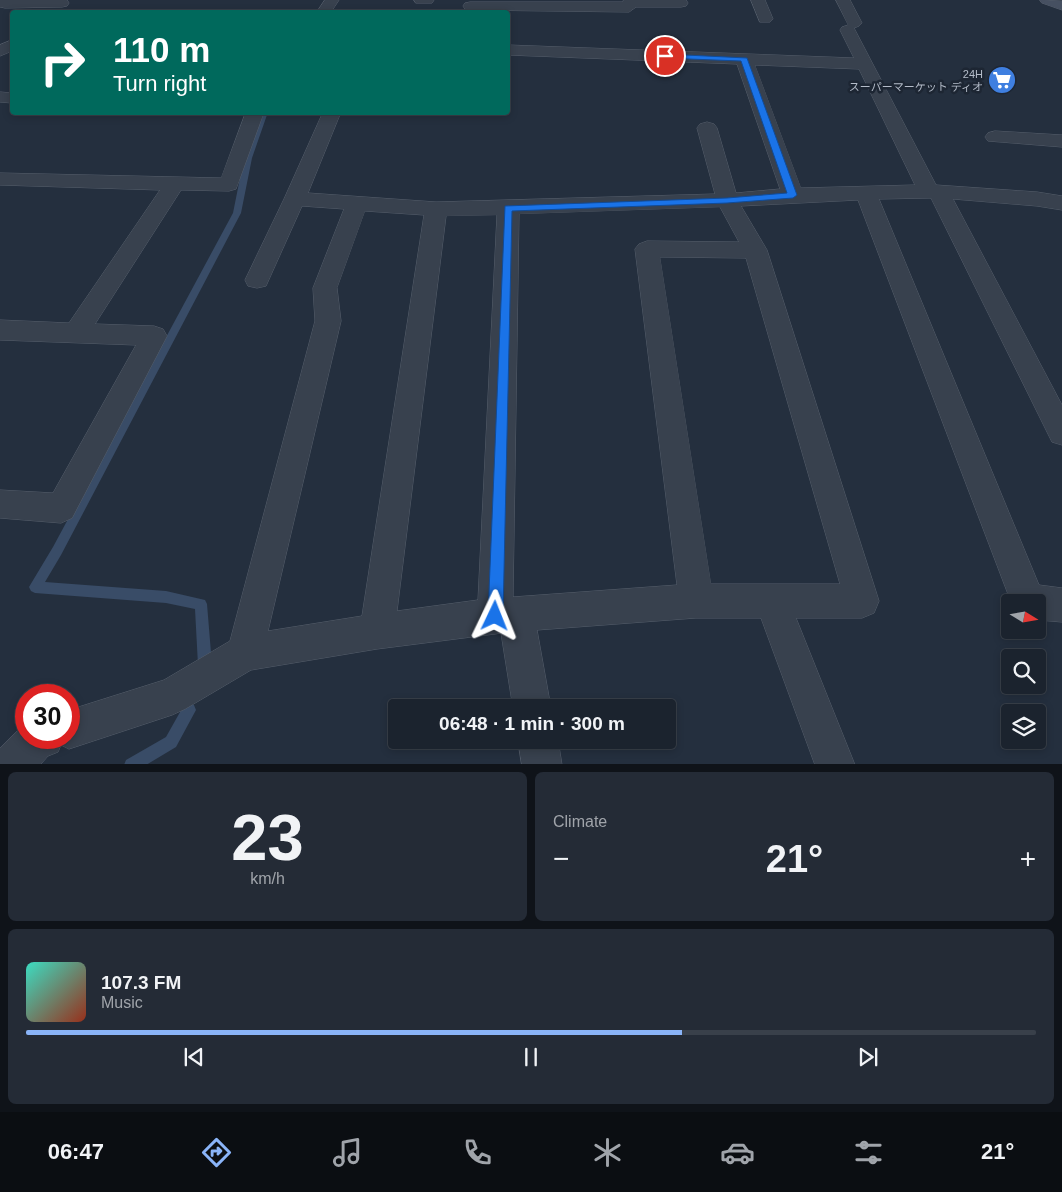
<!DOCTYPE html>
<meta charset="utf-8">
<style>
:root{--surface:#1b232e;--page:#242b36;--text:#f1f3f6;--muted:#a0a4aa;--line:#39404a;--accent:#8ab4f8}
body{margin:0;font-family:Arial,"Noto Sans JP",sans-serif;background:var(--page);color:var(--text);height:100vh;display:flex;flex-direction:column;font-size:19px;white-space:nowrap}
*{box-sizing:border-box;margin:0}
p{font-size:16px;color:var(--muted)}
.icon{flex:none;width:28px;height:28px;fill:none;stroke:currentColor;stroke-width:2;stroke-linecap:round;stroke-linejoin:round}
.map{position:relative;height:764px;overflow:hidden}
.side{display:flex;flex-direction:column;gap:8px;padding:8px;background:#0f1319;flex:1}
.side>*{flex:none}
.guide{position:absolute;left:10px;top:10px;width:500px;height:105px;border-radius:5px;box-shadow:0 2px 8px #0003,0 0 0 1px var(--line);background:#00695c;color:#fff;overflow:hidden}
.needle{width:32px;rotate:101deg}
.fabs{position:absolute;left:1001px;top:594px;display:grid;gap:10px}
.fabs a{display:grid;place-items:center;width:45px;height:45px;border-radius:5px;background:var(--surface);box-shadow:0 2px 8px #0003,0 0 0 1px var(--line);font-size:25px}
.speed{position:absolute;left:15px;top:684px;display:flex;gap:10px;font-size:25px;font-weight:700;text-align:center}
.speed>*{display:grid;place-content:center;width:65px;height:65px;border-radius:50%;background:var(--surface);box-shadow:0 2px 8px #0003,0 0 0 1px var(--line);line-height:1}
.speed .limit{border:8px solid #d22;background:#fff;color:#111}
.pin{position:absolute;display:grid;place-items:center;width:42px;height:42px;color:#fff;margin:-21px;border:2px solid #fff;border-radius:50%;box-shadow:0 1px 5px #0007}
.me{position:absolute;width:55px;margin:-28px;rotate:2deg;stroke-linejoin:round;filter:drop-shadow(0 0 4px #0008)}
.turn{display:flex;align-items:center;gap:18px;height:105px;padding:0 20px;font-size:22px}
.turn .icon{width:65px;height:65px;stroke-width:2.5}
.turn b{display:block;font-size:35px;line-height:42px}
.big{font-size:38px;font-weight:700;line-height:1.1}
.side .tile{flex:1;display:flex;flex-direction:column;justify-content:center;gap:8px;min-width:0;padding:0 18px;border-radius:8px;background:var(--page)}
.side .dial{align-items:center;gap:0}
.dial b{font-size:65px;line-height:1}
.song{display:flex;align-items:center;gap:15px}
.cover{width:60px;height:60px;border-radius:8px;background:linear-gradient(135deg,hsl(170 70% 55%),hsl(10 70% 35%))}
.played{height:5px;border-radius:2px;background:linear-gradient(90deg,var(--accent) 65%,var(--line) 65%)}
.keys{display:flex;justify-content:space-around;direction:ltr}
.heat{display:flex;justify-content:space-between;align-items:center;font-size:28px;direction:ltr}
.side .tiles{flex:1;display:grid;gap:8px;grid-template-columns:1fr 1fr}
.tile:last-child{grid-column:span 2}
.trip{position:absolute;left:388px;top:699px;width:288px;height:50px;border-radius:5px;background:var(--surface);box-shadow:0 2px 8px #0003,0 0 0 1px var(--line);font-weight:700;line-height:50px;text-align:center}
.menu{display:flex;height:80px;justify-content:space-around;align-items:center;background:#0b0e12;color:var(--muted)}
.menu .icon{width:35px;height:35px}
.menu .selected{color:var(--accent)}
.menu b{font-size:22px;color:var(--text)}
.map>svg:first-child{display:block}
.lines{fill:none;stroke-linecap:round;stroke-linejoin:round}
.stream{fill:#394c67;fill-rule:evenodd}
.street-casing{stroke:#565f6c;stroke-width:1}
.secondary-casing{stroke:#565f6c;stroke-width:1}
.street{fill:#38414e;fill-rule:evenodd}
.secondary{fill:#465061;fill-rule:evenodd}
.route{fill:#1a73e8;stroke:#114b97}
.labels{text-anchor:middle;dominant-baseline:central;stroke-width:5;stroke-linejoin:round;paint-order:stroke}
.far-poi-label{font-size:11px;fill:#b4bcc9;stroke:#1d2633;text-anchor:end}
</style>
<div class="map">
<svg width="1062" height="765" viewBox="0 0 1062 765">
<rect width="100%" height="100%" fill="#242f3e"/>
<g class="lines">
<path class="stream" d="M 261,112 L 268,112 L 252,158 L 241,213 L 61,555 L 45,582 L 166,591 L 205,600 L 207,604 L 212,665 L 210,670 L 205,672 L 200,670 L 198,665 L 195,609 L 166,603 L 35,593 L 31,591 L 29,587 L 53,547 L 233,213 L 244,158 Z
M 189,703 L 194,705 L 196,710 L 176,747 L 146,765 L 124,765 L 126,760 L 166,737 L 184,705 Z"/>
<defs>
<path id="street" d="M 0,0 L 67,0 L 69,3 L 67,6 L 62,7 L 5,8 L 0,7 Z
M 325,0 L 339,0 L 331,12 L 317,12 Z
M 414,0 L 434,0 L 432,3 L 416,3 Z
M 624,0 L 686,0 L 688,3 L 686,6 L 681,7 L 636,7 L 629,12 L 470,10 L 465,9 L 463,6 L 465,3 L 470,2 L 622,2 Z
M 751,0 L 765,0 L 773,19 L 770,22 L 760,22 Z
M 836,0 L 850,0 L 862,23 L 859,26 L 854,28 L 936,185 L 1037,192 L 1062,196 L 1062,210 L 1037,206 L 953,199 L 1062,405 L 1062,445 L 1052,442 L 931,198 L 879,199 L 1039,585 L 1062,588 L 1062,622 L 1038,620 L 1038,602 L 1011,602 L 858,200 L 741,206 L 767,250 L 879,601 L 874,613 L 862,618 L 796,618 L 855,765 L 815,765 L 761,618 L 696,618 L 537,630 L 551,708 L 513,708 L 501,633 L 495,634 L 377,649 L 251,670 L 185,709 L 172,715 L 69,749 L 61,745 L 58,752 L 48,756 L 40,765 L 0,765 L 0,748 L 22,726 L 26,724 L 26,738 L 69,738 L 69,710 L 164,680 L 230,641 L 315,321 L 313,288 L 344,209 L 302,206 L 266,286 L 257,288 L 248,286 L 245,280 L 284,199 L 323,112 L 341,112 L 308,193 L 436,202 L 715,194 L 697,128 L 700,124 L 707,122 L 714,124 L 717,128 L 736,193 L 780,189 L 737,64 L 508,55 L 508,45 L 854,58 L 840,30 L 842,27 L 848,25 ZM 755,65 L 859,69 L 915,185 L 801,188 ZM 720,207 L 739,242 L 647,241 L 639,244 L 635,249 L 677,585 L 513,597 L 519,214 ZM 365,211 L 424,215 L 362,616 L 268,631 L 341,321 L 337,288 ZM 497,215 L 478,600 L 397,611 L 446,216 ZM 660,257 L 746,258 L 840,584 L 711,584 Z
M 12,40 L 12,51 L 0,56 L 0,45 Z
M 0,92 L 12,93 L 12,103 L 0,102 Z
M 246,112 L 264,112 L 236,189 L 229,191 L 181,190 L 95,324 L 154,326 L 163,329 L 167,336 L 72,518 L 61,523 L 0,518 L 0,490 L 53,493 L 136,345 L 0,340 L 0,320 L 69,323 L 160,190 L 0,185 L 0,173 L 221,178 Z
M 995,131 L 1062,135 L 1062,147 L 988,141 L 985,137 L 988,133 Z
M 518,740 L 558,740 L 562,765 L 522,765 Z"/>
<path id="secondary" d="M 1040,0 L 1062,1 L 1062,10 L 1042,3 Z"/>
</defs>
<use href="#street" class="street-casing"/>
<use href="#secondary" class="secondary-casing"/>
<use href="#street" class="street"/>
<use href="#secondary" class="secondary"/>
</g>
<path class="route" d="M 665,54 L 747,58 L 797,195 L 793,198 L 727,203 L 512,211 L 503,616 L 500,621 L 495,623 L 490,621 L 488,616 L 505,206 L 727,198 L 787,193 L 741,61 L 663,58 L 662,56 Z"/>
<defs>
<symbol id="supermarket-disc" viewBox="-11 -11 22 22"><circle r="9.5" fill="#3f7fe0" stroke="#1d2633"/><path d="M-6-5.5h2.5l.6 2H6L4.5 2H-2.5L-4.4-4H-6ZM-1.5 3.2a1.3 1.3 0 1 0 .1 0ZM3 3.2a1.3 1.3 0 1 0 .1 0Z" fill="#fff"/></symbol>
</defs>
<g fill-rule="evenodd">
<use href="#supermarket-disc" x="986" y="64" width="32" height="32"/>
</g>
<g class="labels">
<g class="far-poi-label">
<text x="983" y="74">24H<tspan x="983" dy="13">スーパーマーケット ディオ</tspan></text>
</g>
</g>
</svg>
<div class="fabs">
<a><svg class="needle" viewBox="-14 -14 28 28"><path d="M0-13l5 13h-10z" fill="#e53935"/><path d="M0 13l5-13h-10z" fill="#a0a4aa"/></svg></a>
<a><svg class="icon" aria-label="search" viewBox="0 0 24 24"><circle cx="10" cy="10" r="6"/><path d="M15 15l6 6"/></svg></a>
<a><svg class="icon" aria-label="layers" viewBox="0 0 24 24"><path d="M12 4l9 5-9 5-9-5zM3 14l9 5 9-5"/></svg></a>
</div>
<div class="speed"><div class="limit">30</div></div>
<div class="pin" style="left:665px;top:56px;background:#d93025"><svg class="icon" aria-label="arrive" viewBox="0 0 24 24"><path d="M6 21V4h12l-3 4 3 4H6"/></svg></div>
<svg class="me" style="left:495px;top:616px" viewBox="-20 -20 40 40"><path d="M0-17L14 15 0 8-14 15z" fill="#1a73e8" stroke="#fff" stroke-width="4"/></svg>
<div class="trip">06:48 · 1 min · 300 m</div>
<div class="guide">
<div class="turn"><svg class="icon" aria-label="right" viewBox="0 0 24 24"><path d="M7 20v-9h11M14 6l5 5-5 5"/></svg><div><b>110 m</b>Turn right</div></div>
</div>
</div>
<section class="side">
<div class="tiles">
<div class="tile dial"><b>23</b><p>km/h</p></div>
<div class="tile"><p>Climate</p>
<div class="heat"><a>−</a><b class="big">21°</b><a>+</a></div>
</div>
<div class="tile">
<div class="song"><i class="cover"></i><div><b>107.3 FM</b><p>Music</p></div></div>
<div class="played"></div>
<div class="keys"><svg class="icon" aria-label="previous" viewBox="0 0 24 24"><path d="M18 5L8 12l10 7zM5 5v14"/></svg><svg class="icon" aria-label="pause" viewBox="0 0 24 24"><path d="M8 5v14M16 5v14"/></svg><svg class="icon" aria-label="next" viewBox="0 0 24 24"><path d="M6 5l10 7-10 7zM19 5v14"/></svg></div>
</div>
</div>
</section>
<nav class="menu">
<b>06:47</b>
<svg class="icon selected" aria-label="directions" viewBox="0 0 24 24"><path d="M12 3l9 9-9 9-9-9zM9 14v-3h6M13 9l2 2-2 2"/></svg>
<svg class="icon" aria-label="music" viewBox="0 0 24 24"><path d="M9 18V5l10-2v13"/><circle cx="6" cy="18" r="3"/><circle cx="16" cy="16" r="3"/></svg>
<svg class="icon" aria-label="phone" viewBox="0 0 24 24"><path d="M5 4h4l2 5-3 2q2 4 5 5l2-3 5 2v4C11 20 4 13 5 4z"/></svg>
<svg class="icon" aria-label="climate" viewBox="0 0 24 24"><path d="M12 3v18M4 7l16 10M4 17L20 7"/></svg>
<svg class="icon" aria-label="car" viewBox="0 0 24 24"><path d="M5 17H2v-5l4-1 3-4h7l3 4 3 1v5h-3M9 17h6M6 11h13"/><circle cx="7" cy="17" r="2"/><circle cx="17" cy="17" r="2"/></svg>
<svg class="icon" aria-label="filters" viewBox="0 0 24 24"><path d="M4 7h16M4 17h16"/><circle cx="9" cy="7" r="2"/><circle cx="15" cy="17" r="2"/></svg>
<b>21°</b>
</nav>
